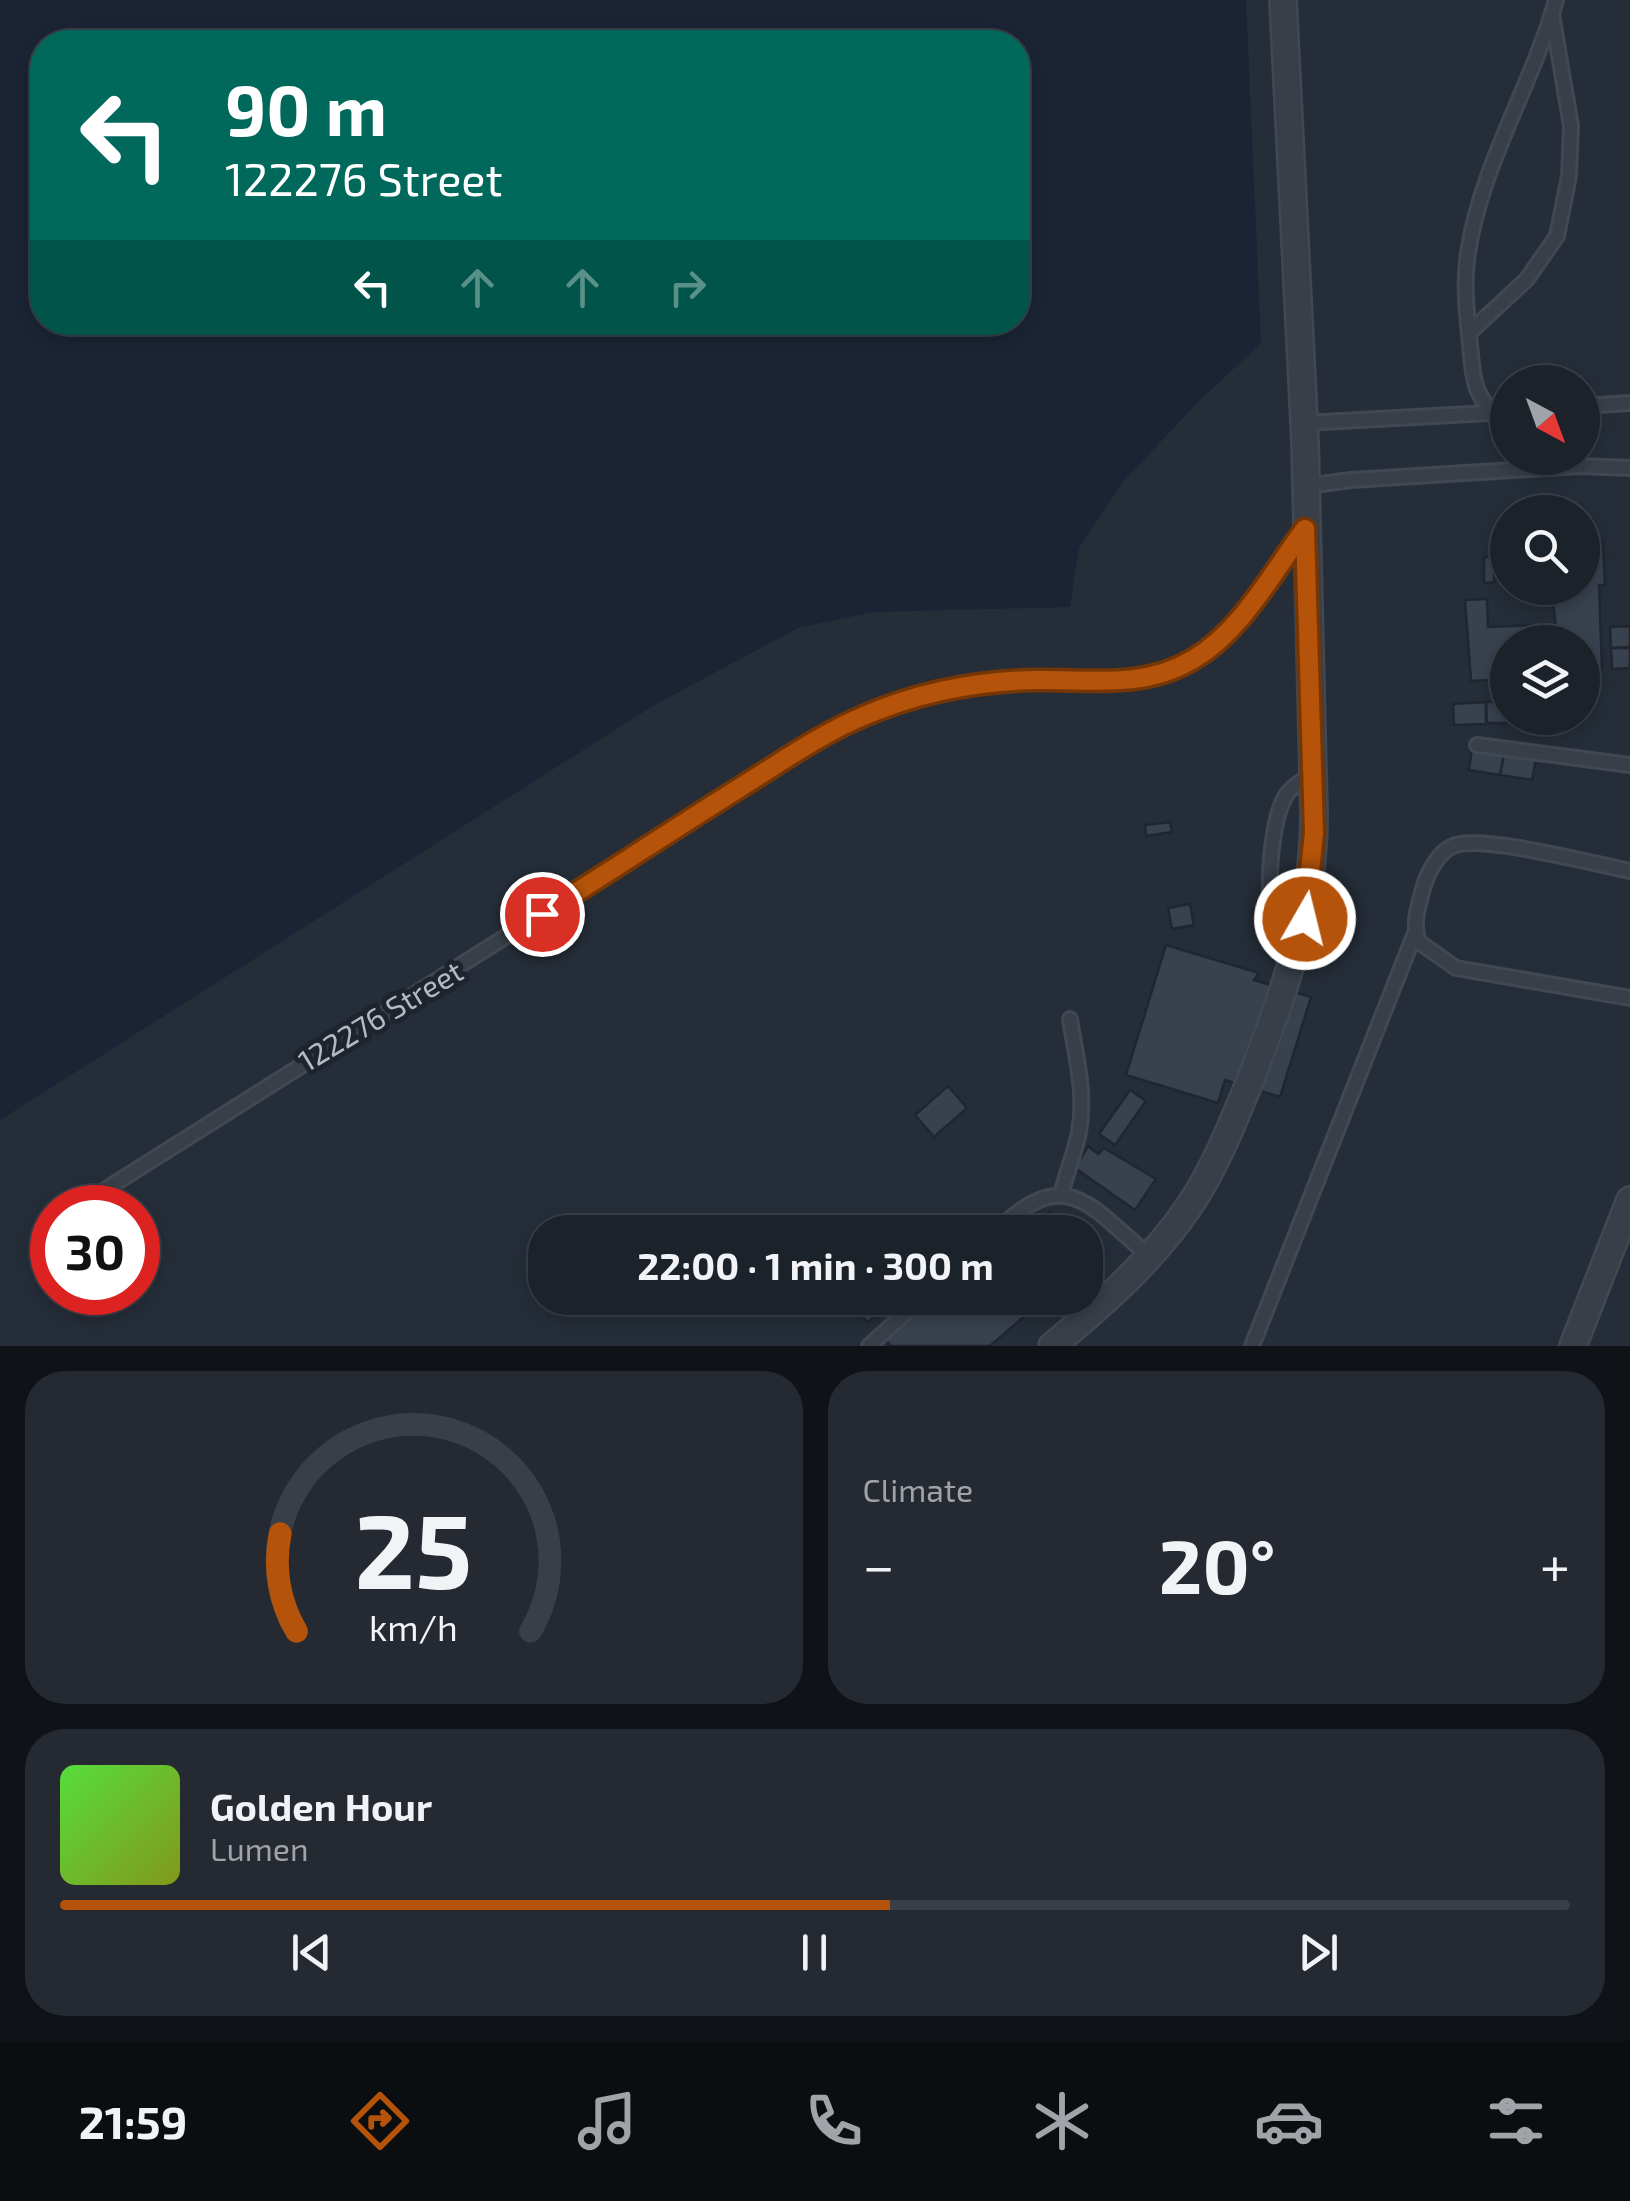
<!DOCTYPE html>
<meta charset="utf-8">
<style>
:root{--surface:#1c222a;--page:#252a32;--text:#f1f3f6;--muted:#a0a4a8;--line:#3a3f47;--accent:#b45309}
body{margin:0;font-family:"Exo 2",sans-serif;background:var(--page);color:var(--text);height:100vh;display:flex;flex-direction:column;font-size:38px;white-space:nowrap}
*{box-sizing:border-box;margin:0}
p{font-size:32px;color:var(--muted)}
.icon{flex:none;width:55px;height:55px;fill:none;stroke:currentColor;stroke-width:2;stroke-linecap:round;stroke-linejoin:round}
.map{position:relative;height:1346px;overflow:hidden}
.panel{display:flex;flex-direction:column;gap:25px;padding:25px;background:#0f1317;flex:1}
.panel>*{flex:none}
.guide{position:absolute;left:30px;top:30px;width:1000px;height:305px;border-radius:40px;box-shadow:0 5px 15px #0003,0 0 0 2px var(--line);background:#00695c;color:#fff;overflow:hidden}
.needle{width:65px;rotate:139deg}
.buttons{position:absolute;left:1490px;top:365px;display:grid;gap:20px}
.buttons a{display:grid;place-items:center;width:110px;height:110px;border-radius:50%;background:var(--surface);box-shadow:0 5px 15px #0003,0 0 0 2px var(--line);font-size:50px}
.speed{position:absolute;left:30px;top:1185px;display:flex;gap:20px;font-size:50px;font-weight:700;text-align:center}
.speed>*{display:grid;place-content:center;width:130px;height:130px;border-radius:50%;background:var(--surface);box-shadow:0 5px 15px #0003,0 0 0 2px var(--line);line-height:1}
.speed .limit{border:15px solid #d22;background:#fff;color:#111}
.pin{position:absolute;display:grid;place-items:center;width:85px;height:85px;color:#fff;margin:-42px;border:5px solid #fff;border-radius:50%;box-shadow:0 2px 10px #0007}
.me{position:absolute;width:110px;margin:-55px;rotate:8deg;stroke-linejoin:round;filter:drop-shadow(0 0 8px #0008)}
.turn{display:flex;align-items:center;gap:35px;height:210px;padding:0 30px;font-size:45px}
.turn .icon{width:130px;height:130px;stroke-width:2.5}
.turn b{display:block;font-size:70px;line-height:85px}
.lanes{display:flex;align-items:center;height:95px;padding:0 30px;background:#0003;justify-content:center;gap:50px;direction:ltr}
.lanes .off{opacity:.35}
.big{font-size:75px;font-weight:700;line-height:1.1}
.panel .widget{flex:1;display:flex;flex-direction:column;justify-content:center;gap:15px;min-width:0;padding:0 35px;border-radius:40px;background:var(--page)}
.panel .dial{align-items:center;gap:0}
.dial svg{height:260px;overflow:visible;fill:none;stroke:var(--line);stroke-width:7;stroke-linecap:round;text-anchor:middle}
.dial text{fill:var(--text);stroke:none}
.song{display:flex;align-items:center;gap:30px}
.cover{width:120px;height:120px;border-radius:15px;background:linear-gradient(135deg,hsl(110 70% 55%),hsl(70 70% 35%))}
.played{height:10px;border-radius:5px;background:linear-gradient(90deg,var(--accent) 55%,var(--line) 55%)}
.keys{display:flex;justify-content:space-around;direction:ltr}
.heat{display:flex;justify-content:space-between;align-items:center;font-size:55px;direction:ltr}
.panel .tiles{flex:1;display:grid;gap:25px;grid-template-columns:1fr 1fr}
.widget:last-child{grid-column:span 2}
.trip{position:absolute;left:528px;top:1215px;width:575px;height:100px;border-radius:40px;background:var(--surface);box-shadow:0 5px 15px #0003,0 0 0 2px var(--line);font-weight:700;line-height:100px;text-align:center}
.menu{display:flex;height:160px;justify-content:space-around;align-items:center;background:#0b0e11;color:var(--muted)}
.menu .icon{width:70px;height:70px}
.menu .current{color:var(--accent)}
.menu b{font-size:45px;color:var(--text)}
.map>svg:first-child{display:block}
.water{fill:#1a2434;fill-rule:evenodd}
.building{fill:#38414e;stroke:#20262f;stroke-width:2.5}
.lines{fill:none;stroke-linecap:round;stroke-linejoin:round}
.service-casing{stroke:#424852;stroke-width:18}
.minor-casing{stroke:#424852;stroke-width:30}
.service{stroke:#383f49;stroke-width:12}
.minor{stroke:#383f49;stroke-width:25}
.route-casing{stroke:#753606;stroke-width:25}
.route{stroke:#b45309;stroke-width:18}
.labels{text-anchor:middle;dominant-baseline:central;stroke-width:10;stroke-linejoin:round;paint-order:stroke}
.street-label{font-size:30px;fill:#b4bac4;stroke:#1e242d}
</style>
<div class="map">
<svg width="1630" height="1346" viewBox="0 0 1630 1346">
<rect width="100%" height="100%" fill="#252d38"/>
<path class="water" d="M 0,0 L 1246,0 L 1261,343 L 1197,403 L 1123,482 L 1079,547 L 1070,607 L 874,612 L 800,627 L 656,704 L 0,1120 ZM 42,42 L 1018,42 L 1018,322 L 42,322 Z"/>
<path class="building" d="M 1582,543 L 1603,543 L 1605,585 L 1599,585 L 1602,668 L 1582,674 L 1582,642 L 1553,642 L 1552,629 L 1556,629 L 1552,591 L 1510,591 L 1510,588 L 1582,588 Z
M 1484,557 L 1494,557 L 1494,582 L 1484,583 Z
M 1487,599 L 1488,627 L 1542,625 L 1542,642 L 1508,642 L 1508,679 L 1471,681 L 1465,600 Z
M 1630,626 L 1630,648 L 1611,648 L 1610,627 Z
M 1630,647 L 1630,668 L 1612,669 L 1611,648 Z
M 1486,702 L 1508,702 L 1508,718 L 1518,718 L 1518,723 L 1487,723 Z
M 1486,702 L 1486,724 L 1454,725 L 1453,704 Z
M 1472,748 L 1504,754 L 1500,775 L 1469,770 Z
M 1504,754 L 1536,759 L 1532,780 L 1500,775 Z
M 1170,822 L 1172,832 L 1146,836 L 1145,825 Z
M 1190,904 L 1194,925 L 1172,929 L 1168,908 Z
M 1166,945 L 1259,973 L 1254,980 L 1311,997 L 1280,1097 L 1225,1080 L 1218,1103 L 1126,1075 Z
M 948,1086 L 967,1108 L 934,1137 L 915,1115 Z
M 1130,1090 L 1146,1101 L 1115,1145 L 1099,1134 Z
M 1088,1146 L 1098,1154 L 1104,1148 L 1156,1179 L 1135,1210 L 1075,1168 Z
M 1050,1212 L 1067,1232 L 1026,1232 Z
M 860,1298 L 898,1298 L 867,1322 L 852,1303 Z
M 933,1298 L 1035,1298 L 1024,1307 L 1027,1314 L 990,1346 L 891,1346 L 885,1339 Z"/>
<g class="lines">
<defs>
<path id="service" d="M 1469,333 L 1527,279 L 1557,236 L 1569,176 L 1571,126 L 1552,14
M 1582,406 L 1630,403
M 1304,423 L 1508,412
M 1508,423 C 1473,400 1474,383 1470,345 C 1467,315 1463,284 1468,253 C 1481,165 1532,86 1556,0
M 1565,458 L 1581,466 L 1630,468
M 1306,486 L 1351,480 L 1581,466
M 1477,745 L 1630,765
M 1630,871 C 1596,864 1479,834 1453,846 C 1438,852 1427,874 1423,889 C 1418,908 1412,923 1419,942 L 1456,968 L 1630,998
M 1297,948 C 1288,937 1279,928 1274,915 C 1265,891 1272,822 1284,799 C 1290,787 1302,781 1313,773
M 1061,1195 C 1066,1174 1075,1153 1079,1132 C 1086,1094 1076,1057 1070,1019
M 76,1208 L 833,730 C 875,710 918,693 963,686 C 1035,674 1134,700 1195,658 C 1241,626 1271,575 1304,531
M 995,1232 C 1066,1164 1087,1203 1149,1256
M 869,1346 L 922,1298
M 1252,1346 L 1415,933"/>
<path id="minor" d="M 1052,1346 C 1103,1304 1153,1260 1190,1205 C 1216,1166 1232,1124 1250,1081 C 1284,994 1314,909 1314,815 L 1305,441 L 1283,0
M 1573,1346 L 1630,1200"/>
</defs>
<use href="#service" class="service-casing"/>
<use href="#minor" class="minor-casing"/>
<use href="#service" class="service"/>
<use href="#minor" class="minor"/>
</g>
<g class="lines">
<defs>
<path id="route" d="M 542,914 C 609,872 674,829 741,787 C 781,762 822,733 866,715 C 920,692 977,681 1036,680 C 1090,679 1143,689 1192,660 C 1241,632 1272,573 1305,529 L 1314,833 L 1305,919"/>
</defs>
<use href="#route" class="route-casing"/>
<use href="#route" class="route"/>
</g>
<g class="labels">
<g class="street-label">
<text transform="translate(380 1015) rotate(-31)">122276 Street</text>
</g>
</g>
</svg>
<div class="buttons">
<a><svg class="needle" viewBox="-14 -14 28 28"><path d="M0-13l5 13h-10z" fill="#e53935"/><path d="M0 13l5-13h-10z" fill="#a0a4a8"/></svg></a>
<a><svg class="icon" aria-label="search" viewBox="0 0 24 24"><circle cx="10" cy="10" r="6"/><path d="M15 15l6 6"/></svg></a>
<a><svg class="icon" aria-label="layers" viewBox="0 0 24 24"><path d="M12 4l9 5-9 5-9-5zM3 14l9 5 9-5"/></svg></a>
</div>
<div class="speed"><div class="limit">30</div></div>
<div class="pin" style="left:542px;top:914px;background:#d93025"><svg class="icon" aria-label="arrive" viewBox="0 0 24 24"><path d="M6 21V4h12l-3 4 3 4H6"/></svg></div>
<svg class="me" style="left:1305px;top:919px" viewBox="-20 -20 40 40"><circle r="17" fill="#b45309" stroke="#fff" stroke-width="3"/><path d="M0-11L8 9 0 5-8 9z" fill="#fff"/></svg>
<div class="trip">22:00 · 1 min · 300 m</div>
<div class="guide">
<div class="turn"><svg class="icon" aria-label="left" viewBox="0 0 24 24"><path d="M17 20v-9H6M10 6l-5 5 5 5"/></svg><div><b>90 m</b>122276 Street</div></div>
<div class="lanes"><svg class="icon" aria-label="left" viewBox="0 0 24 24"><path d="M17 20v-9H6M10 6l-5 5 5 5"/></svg><svg class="icon off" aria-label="ahead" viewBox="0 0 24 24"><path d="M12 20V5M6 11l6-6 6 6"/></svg><svg class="icon off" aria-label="ahead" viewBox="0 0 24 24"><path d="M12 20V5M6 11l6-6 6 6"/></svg><svg class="icon off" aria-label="right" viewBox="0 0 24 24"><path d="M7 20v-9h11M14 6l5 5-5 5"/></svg></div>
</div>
</div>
<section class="panel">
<div class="tiles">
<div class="widget dial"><svg viewBox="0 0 100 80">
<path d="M14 69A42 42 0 1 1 86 69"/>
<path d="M14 69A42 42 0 0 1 9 39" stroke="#b45309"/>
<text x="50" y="56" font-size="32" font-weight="700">25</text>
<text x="50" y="72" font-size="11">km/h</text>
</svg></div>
<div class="widget"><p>Climate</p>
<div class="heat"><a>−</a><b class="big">20°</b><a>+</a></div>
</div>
<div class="widget">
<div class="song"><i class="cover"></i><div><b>Golden Hour</b><p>Lumen</p></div></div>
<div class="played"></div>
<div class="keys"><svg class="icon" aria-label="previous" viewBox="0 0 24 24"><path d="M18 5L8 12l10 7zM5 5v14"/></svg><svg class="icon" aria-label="pause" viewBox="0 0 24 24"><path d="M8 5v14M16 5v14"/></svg><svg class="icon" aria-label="next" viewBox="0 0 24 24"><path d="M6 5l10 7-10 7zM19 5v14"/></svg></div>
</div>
</div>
</section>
<nav class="menu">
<b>21:59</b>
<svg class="icon current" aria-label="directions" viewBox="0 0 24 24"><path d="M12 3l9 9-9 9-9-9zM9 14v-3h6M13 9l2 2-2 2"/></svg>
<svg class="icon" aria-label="music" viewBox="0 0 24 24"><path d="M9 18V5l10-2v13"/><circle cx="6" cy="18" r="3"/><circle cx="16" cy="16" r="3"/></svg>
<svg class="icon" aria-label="phone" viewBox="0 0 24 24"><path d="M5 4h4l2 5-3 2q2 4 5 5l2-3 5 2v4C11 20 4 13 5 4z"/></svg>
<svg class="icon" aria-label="climate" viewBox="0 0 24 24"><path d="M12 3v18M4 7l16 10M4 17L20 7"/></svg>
<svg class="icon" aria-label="car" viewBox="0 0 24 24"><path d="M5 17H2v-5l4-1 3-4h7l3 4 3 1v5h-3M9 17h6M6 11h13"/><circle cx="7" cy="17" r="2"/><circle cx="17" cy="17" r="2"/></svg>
<svg class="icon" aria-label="filters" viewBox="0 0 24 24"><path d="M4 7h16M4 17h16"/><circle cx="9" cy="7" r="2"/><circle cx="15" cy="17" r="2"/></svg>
</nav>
